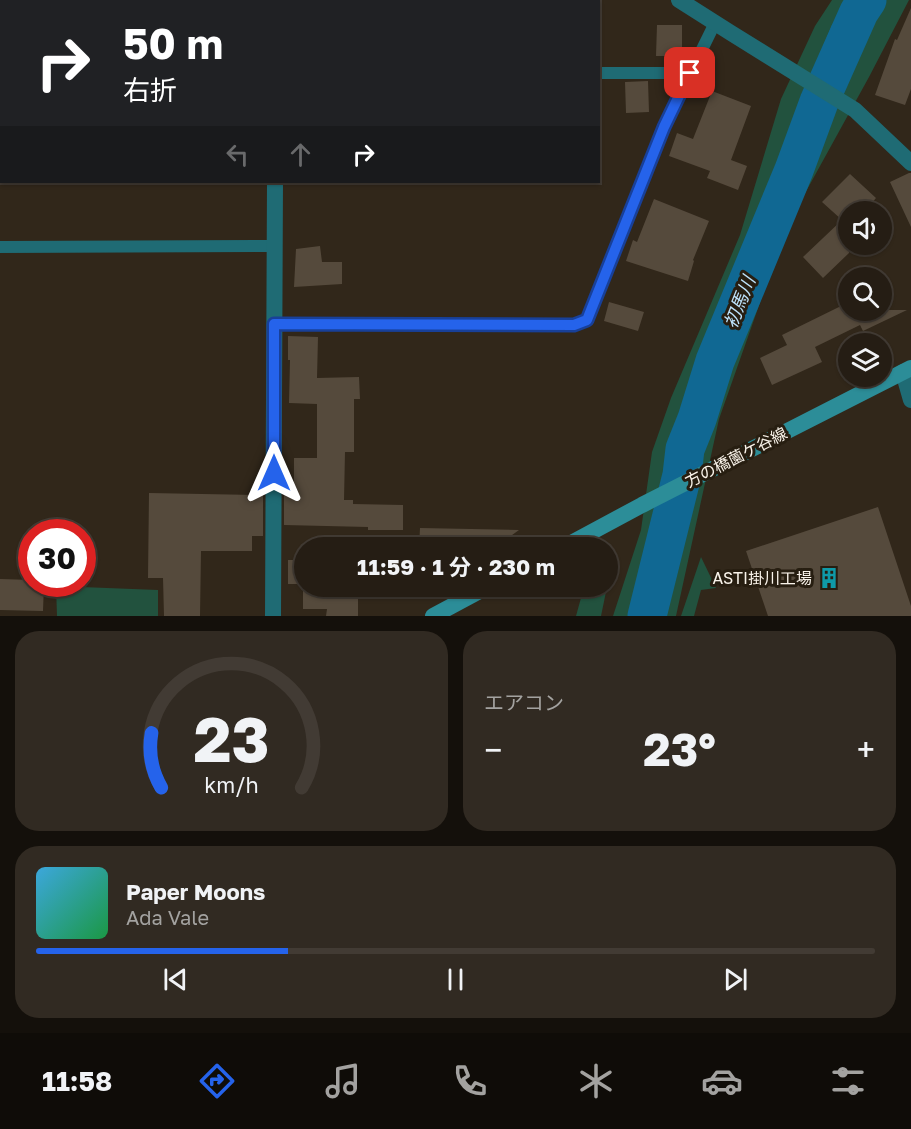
<!DOCTYPE html>
<html lang="ja">
<meta charset="utf-8">
<style>
:root{--surface:#251d14;--page:#312a22;--text:#f1f3f6;--muted:#a3a2a0;--line:#423b34;--accent:#2563eb}
body{margin:0;font-family:"Golos Text","Noto Sans JP",sans-serif;background:var(--page);color:var(--text);height:100vh;display:flex;flex-direction:column;font-size:22px;white-space:nowrap}
*{box-sizing:border-box;margin:0}
p{font-size:20px;color:var(--muted)}
.icon{flex:none;width:33px;height:33px;fill:none;stroke:currentColor;stroke-width:2;stroke-linecap:round;stroke-linejoin:round}
.map{position:relative;height:616px;overflow:hidden}
.sheet{display:flex;flex-direction:column;gap:15px;padding:15px;background:#14100b;flex:1}
.sheet>*{flex:none}
.hud{position:absolute;left:0px;top:0px;width:600px;height:183px;box-shadow:0 2px 4px #0004,0 0 0 2px var(--line);background:#202124;color:#fff;overflow:hidden}
.fabs{position:absolute;left:838px;top:201px;display:grid;gap:12px}
.fabs a{display:grid;place-items:center;width:54px;height:54px;border-radius:50%;background:var(--surface);box-shadow:0 2px 4px #0004,0 0 0 2px var(--line);font-size:30px}
.speed{position:absolute;left:18px;top:519px;display:flex;gap:12px;font-size:30px;font-weight:700;text-align:center}
.speed>*{display:grid;place-content:center;width:78px;height:78px;border-radius:50%;background:var(--surface);box-shadow:0 2px 4px #0004,0 0 0 2px var(--line);line-height:1}
.speed .limit{border:9px solid #d22;background:#fff;color:#111}
.pin{position:absolute;display:grid;place-items:center;width:51px;height:51px;color:#fff;margin:-26px;border-radius:12px;box-shadow:0 3px 9px #0006}
.me{position:absolute;width:66px;margin:-33px;rotate:0deg;stroke-linejoin:round;filter:drop-shadow(0 0 4px #0008)}
.turn{display:flex;align-items:center;gap:21px;height:126px;padding:0 24px;font-size:27px}
.turn .icon{width:78px;height:78px;stroke-width:2.5}
.turn b{display:block;font-size:42px;line-height:51px}
.lanes{display:flex;align-items:center;height:57px;padding:0 24px;background:#0003;justify-content:center;gap:30px;direction:ltr}
.lanes .off{opacity:.35}
.big{font-size:45px;font-weight:700;line-height:1.1}
.sheet .tile{flex:1;display:flex;flex-direction:column;justify-content:center;gap:9px;min-width:0;padding:0 21px;border-radius:24px;background:var(--page)}
.sheet .dial{align-items:center;gap:0}
.dial svg{height:156px;overflow:visible;fill:none;stroke:var(--line);stroke-width:7;stroke-linecap:round;text-anchor:middle}
.dial text{fill:var(--text);stroke:none}
.song{display:flex;align-items:center;gap:18px}
.cover{width:72px;height:72px;border-radius:9px;background:linear-gradient(135deg,hsl(200 70% 55%),hsl(140 70% 35%))}
.played{height:6px;border-radius:3px;background:linear-gradient(90deg,var(--accent) 30%,var(--line) 30%)}
.keys{display:flex;justify-content:space-around;direction:ltr}
.heat{display:flex;justify-content:space-between;align-items:center;font-size:33px;direction:ltr}
.sheet .tiles{flex:1;display:grid;gap:15px;grid-template-columns:1fr 1fr}
.tile:last-child{grid-column:span 2}
.trip{position:absolute;left:294px;top:537px;width:324px;height:60px;border-radius:30px;background:var(--surface);box-shadow:0 2px 4px #0004,0 0 0 2px var(--line);font-weight:700;line-height:60px;text-align:center}
.tabs{display:flex;height:96px;justify-content:space-around;align-items:center;background:#0f0c08;color:var(--muted)}
.tabs .icon{width:42px;height:42px}
.tabs .selected{color:var(--accent)}
.tabs b{font-size:27px;color:var(--text)}
.map>svg:first-child{display:block}
.green{fill:#22523e}
.water{fill:#106893}
.lines{fill:none;stroke-linecap:round;stroke-linejoin:round}
.river{stroke:#106893;stroke-width:39}
.building{fill:#554a3c}
.service{stroke:#1f6b74;stroke-width:12}
.minor{stroke:#1f6b74;stroke-width:16}
.secondary{stroke:#2c8d98;stroke-width:16}
.route-casing{stroke:#184099;stroke-width:15}
.route{stroke:#2563eb;stroke-width:10}
.labels{text-anchor:middle;dominant-baseline:central;stroke-width:6;stroke-linejoin:round;paint-order:stroke}
.street-label{font-size:16px;fill:#f9f3ea;stroke:#271e11}
.poi-label{font-size:16px;fill:#f9f3ea;stroke:#271e11;text-anchor:end}
.water-label{font-size:18px;font-style:italic;fill:#bee4fd;stroke:#271e11}
</style>
<div class="map">
<svg width="911" height="616" viewBox="0 0 911 616">
<rect width="100%" height="100%" fill="#31271a"/>
<path class="green" d="M 832,0 L 909,0 L 869,77 L 787,226 L 719,419 L 676,616 L 613,616 L 641,530 L 652,452 L 671,398 L 740,235 L 781,99 L 815,26 Z
M 701,557 L 716,588 L 701,590 L 694,616 L 681,616 Z
M 56,586 L 158,590 L 158,616 L 57,616 Z
M 584,587 L 607,587 L 601,616 L 576,616 Z"/>
<path class="water" d="M 847,0 L 872,0 L 854,31 L 835,77 L 816,63 L 832,25 Z"/>
<g class="lines">
<path class="river" d="M 647,616 L 682,475 L 685,449 L 697,419 L 715,361 L 794,170 L 819,102 L 859,12 L 867,0"/>
</g>
<path class="building" d="M 911,8 L 911,89 L 905,105 L 875,95 L 895,39 L 897,40 Z
M 657,25 L 682,25 L 682,56 L 656,56 Z
M 648,81 L 649,112 L 626,113 L 625,82 Z
M 712,91 L 751,106 L 731,160 L 747,166 L 738,190 L 707,178 L 710,171 L 669,156 L 677,133 L 693,139 Z
M 909,173 L 911,173 L 911,227 L 890,182 Z
M 850,174 L 876,198 L 864,212 L 849,212 L 849,253 L 823,278 L 803,257 L 842,220 L 822,202 Z
M 654,199 L 709,221 L 693,260 L 694,261 L 688,281 L 626,261 L 633,240 L 637,242 Z
M 320,246 L 322,262 L 342,262 L 342,284 L 294,287 L 296,249 Z
M 609,302 L 644,312 L 638,331 L 604,321 Z
M 841,306 L 844,310 L 907,310 L 863,331 L 860,325 L 815,347 L 822,362 L 772,385 L 760,358 L 787,345 L 782,335 Z
M 288,336 L 318,337 L 317,378 L 359,377 L 360,399 L 354,399 L 354,452 L 345,452 L 344,500 L 353,500 L 353,504 L 403,505 L 403,530 L 368,530 L 368,527 L 284,525 L 284,495 L 294,495 L 294,458 L 317,458 L 317,404 L 289,403 L 290,360 L 288,360 Z
M 149,493 L 263,495 L 263,536 L 252,536 L 252,551 L 201,551 L 200,616 L 164,616 L 163,578 L 148,578 Z
M 878,507 L 911,606 L 911,616 L 768,616 L 746,551 Z
M 420,528 L 519,530 L 494,548 L 419,548 Z
M 288,560 L 304,560 L 304,584 L 288,584 Z
M 0,579 L 32,580 L 32,584 L 44,584 L 43,611 L 0,610 Z
M 303,586 L 358,586 L 358,616 L 326,616 L 327,609 L 303,609 Z"/>
<g class="lines">
<path class="service" d="M 0,67 L 2,68
M 598,73 L 690,73
M 0,247 L 275,246
M 274,324 L 574,325 L 587,320 L 664,127 L 715,23"/>
<path class="minor" d="M 679,0 L 731,33 L 855,110 L 911,163
M 32,2 L 35,0
M 279,2 L 279,0
M 0,18 L 2,17
M 903,372 L 911,400
M 273,616 L 275,182"/>
<path class="secondary" d="M 562,548 L 642,505 L 911,368
M 433,616 L 489,586"/>
</g>
<g class="lines">
<defs>
<path id="route" d="M 274,473 L 274,324 L 574,325 L 587,320 L 664,127 L 690,73"/>
</defs>
<use href="#route" class="route-casing"/>
<use href="#route" class="route"/>
</g>
<defs>
<symbol id="building-bare" viewBox="-9 -9 18 18"><path d="M-4-6H4V6H1V3H-1V6H-4ZM-2.5-4.3h1.7v1.8h-1.7ZM.8-4.3h1.7v1.8H.8ZM-2.5-1h1.7V.8h-1.7ZM.8-1h1.7V.8H.8Z" fill="#0f9aa8" stroke="#271e11" stroke-width="2.5" paint-order="stroke"/></symbol>
</defs>
<g fill-rule="evenodd">
<use href="#building-bare" x="814" y="563" width="30" height="30"/>
</g>
<g class="labels">
<g class="street-label">
<text transform="translate(736 457) rotate(-27)">方の橋薗ケ谷線</text>
</g>
<g class="poi-label">
<text x="812" y="578">ASTI掛川工場</text>
</g>
<g class="water-label">
<text transform="translate(739 302) rotate(-68)">初馬川</text>
</g>
</g>
</svg>
<div class="fabs">
<a><svg class="icon" aria-label="sound" viewBox="0 0 24 24"><path d="M4 9h4l5-4v14l-5-4H4zM17 9q2 3 0 6"/></svg></a>
<a><svg class="icon" aria-label="search" viewBox="0 0 24 24"><circle cx="10" cy="10" r="6"/><path d="M15 15l6 6"/></svg></a>
<a><svg class="icon" aria-label="layers" viewBox="0 0 24 24"><path d="M12 4l9 5-9 5-9-5zM3 14l9 5 9-5"/></svg></a>
</div>
<div class="speed"><div class="limit">30</div></div>
<div class="pin" style="left:690px;top:73px;background:#d93025"><svg class="icon" aria-label="arrive" viewBox="0 0 24 24"><path d="M6 21V4h12l-3 4 3 4H6"/></svg></div>
<svg class="me" style="left:274px;top:473px" viewBox="-20 -20 40 40"><path d="M0-17L14 15 0 8-14 15z" fill="#2563eb" stroke="#fff" stroke-width="4"/></svg>
<div class="trip">11:59 · 1 分 · 230 m</div>
<div class="hud">
<div class="turn"><svg class="icon" aria-label="right" viewBox="0 0 24 24"><path d="M7 20v-9h11M14 6l5 5-5 5"/></svg><div><b>50 m</b>右折</div></div>
<div class="lanes"><svg class="icon off" aria-label="left" viewBox="0 0 24 24"><path d="M17 20v-9H6M10 6l-5 5 5 5"/></svg><svg class="icon off" aria-label="ahead" viewBox="0 0 24 24"><path d="M12 20V5M6 11l6-6 6 6"/></svg><svg class="icon" aria-label="right" viewBox="0 0 24 24"><path d="M7 20v-9h11M14 6l5 5-5 5"/></svg></div>
</div>
</div>
<section class="sheet">
<div class="tiles">
<div class="tile dial"><svg viewBox="0 0 100 80">
<path d="M14 69A42 42 0 1 1 86 69"/>
<path d="M14 69A42 42 0 0 1 9 41" stroke="#2563eb"/>
<text x="50" y="56" font-size="32" font-weight="700">23</text>
<text x="50" y="72" font-size="11">km/h</text>
</svg></div>
<div class="tile"><p>エアコン</p>
<div class="heat"><a>−</a><b class="big">23°</b><a>+</a></div>
</div>
<div class="tile">
<div class="song"><i class="cover"></i><div><b>Paper Moons</b><p>Ada Vale</p></div></div>
<div class="played"></div>
<div class="keys"><svg class="icon" aria-label="previous" viewBox="0 0 24 24"><path d="M18 5L8 12l10 7zM5 5v14"/></svg><svg class="icon" aria-label="pause" viewBox="0 0 24 24"><path d="M8 5v14M16 5v14"/></svg><svg class="icon" aria-label="next" viewBox="0 0 24 24"><path d="M6 5l10 7-10 7zM19 5v14"/></svg></div>
</div>
</div>
</section>
<nav class="tabs">
<b>11:58</b>
<svg class="icon selected" aria-label="directions" viewBox="0 0 24 24"><path d="M12 3l9 9-9 9-9-9zM9 14v-3h6M13 9l2 2-2 2"/></svg>
<svg class="icon" aria-label="music" viewBox="0 0 24 24"><path d="M9 18V5l10-2v13"/><circle cx="6" cy="18" r="3"/><circle cx="16" cy="16" r="3"/></svg>
<svg class="icon" aria-label="phone" viewBox="0 0 24 24"><path d="M5 4h4l2 5-3 2q2 4 5 5l2-3 5 2v4C11 20 4 13 5 4z"/></svg>
<svg class="icon" aria-label="climate" viewBox="0 0 24 24"><path d="M12 3v18M4 7l16 10M4 17L20 7"/></svg>
<svg class="icon" aria-label="car" viewBox="0 0 24 24"><path d="M5 17H2v-5l4-1 3-4h7l3 4 3 1v5h-3M9 17h6M6 11h13"/><circle cx="7" cy="17" r="2"/><circle cx="17" cy="17" r="2"/></svg>
<svg class="icon" aria-label="filters" viewBox="0 0 24 24"><path d="M4 7h16M4 17h16"/><circle cx="9" cy="7" r="2"/><circle cx="15" cy="17" r="2"/></svg>
</nav>
